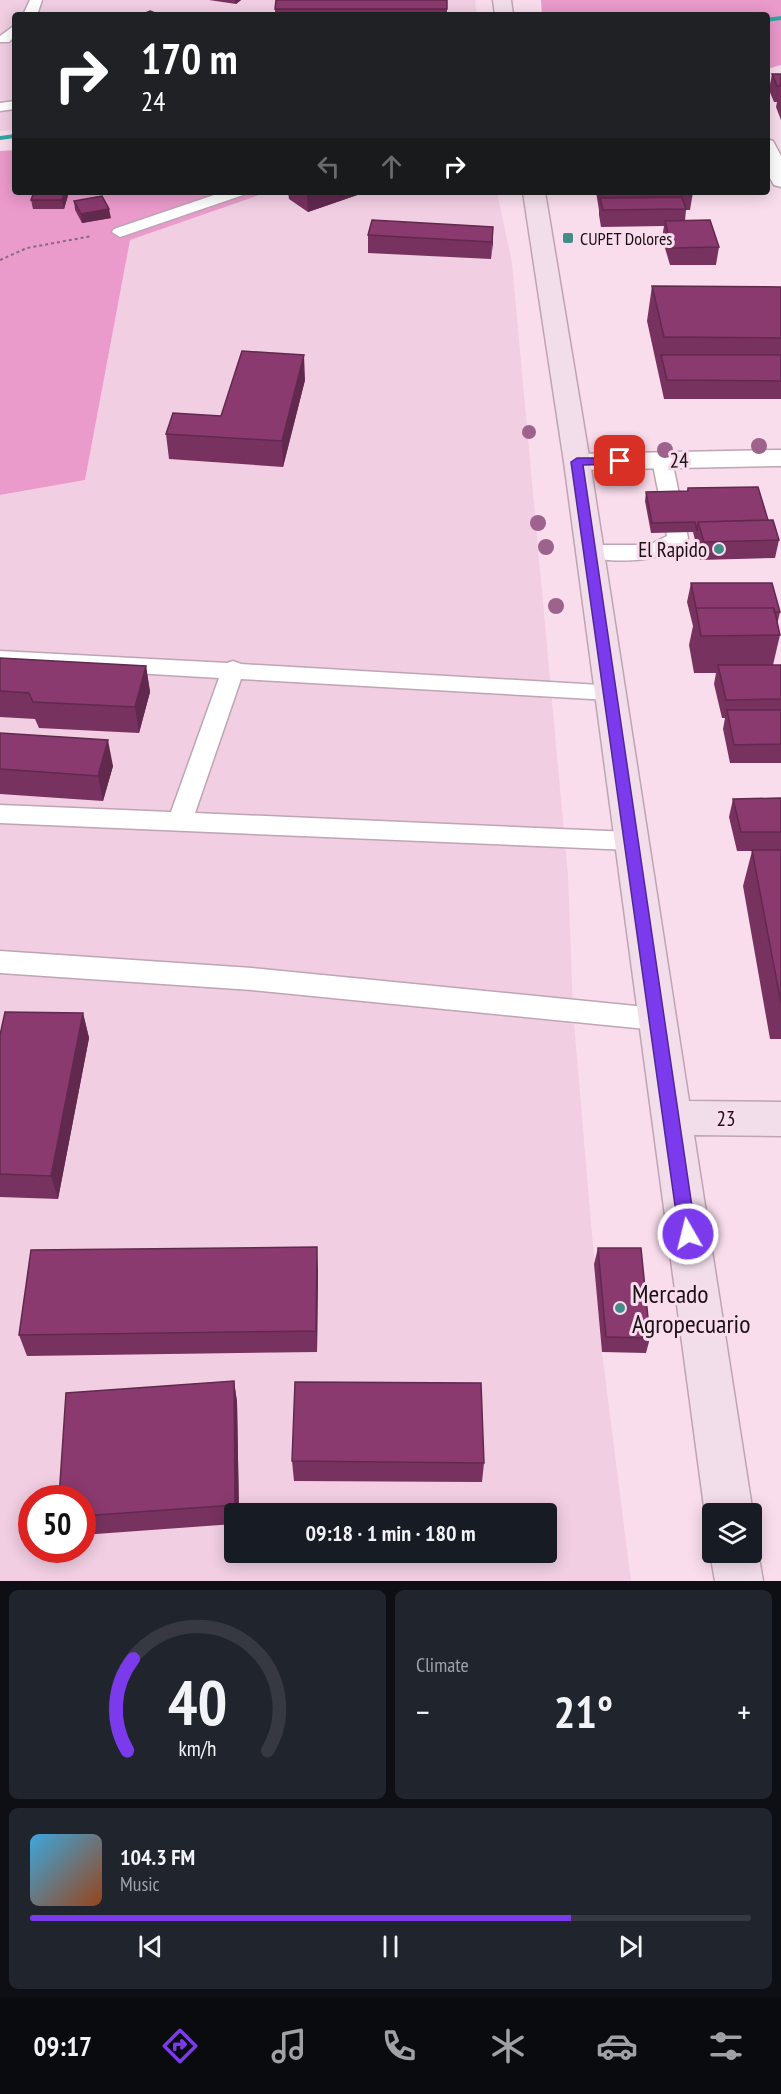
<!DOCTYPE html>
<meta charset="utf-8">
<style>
:root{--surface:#171b24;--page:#20242c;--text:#f1f3f6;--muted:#9ea1a6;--line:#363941;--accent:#7c3aed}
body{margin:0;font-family:"PT Sans Narrow",sans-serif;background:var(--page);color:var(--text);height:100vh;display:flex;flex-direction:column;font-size:22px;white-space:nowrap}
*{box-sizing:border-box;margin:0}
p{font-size:20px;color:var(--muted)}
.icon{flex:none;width:33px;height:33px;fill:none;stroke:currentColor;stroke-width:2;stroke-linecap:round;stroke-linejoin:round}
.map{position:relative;height:1581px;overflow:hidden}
.side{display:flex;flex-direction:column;gap:9px;padding:9px;background:#0d0f14;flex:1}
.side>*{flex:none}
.guide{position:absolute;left:12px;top:12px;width:758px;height:183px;border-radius:6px;box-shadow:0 3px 15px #0003;background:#202124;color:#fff;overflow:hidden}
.controls{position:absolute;left:702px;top:1503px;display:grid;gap:12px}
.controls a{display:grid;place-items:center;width:60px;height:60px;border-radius:6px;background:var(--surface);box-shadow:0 3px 15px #0003;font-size:30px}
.speed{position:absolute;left:18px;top:1485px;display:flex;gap:12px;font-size:30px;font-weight:700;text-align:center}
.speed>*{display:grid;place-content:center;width:78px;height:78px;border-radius:50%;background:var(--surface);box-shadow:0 3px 15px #0003;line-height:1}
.speed .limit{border:9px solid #d22;background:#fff;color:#111}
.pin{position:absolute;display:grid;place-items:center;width:51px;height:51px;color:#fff;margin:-26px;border-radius:12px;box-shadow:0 3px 9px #0006}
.me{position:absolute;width:66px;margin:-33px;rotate:352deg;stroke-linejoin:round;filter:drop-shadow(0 0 4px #0008)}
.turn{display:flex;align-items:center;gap:21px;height:126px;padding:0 30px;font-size:27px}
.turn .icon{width:78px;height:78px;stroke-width:2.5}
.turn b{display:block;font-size:42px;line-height:51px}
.lanes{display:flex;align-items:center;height:57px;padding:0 30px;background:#0003;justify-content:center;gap:30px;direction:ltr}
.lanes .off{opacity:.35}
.big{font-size:45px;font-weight:600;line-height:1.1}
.side .card{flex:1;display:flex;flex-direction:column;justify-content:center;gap:9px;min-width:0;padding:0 21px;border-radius:9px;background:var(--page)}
.side .dial{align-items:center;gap:0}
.dial svg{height:156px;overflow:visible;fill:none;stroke:var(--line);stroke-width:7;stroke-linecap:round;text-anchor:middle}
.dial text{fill:var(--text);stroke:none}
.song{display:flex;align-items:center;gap:18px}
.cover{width:72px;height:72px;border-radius:9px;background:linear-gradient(135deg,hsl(200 70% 55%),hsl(20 70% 35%))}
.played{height:6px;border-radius:3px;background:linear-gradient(90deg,var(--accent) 75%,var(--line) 75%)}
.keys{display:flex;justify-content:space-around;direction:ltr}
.heat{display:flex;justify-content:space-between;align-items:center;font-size:33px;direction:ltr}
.side .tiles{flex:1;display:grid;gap:9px;grid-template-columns:1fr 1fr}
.card:last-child{grid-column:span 2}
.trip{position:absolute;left:224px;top:1503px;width:333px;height:60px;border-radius:6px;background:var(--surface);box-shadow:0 3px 15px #0003;font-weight:600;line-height:60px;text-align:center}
.dock{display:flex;height:96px;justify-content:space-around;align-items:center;background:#090b0e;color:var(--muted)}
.dock .icon{width:42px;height:42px}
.dock .on{color:var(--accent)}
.dock b{font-size:27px;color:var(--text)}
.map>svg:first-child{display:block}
.built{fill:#f1cee2;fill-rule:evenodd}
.green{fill:#ea9acb}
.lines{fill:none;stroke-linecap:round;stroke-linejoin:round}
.stream{fill:#2fa7a3;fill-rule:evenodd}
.lane-casing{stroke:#bfa4b3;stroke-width:3}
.street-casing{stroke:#bfa4b3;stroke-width:3}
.secondary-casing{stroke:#bfa4b3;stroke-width:3}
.path{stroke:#7f6e78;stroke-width:2;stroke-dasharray:3 3;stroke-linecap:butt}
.lane{fill:#fff;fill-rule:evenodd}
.street{fill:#fff;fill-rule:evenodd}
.secondary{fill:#f2ddea;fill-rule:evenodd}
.tree{fill:#9d638c}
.wall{fill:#78325f}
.shaded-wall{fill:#61294e}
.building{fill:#8b3a6f;stroke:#61294e;stroke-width:1.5}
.route{fill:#7c3aed;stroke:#51269a;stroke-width:1.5}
.poi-dot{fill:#458c89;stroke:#f9dded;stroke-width:2}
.labels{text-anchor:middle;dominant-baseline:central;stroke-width:6;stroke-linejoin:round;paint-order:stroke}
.far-poi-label{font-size:18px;fill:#1a1116;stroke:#f9dded;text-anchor:start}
.street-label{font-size:21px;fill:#1a1116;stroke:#f9dded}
.poi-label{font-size:21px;fill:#1a1116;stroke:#f9dded;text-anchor:end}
.near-poi-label{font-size:26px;fill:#1a1116;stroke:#f9dded;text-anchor:start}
</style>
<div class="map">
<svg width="781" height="1581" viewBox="0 0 781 1581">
<rect width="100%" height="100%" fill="#f9dded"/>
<path class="built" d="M 0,0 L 475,0 L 477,15 L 15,15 L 15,130 L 0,131 Z
M 268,192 L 497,192 L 512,263 L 568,876 L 573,1011 L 602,1352 L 631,1581 L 0,1581 L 0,495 L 85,480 L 130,240 ZM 32,1498 L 82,1498 L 82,1550 L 32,1550 ZM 234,1514 L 546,1514 L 546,1552 L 234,1552 Z"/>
<path class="green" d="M 541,0 L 781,0 L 781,65 L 767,69 L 766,15 L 542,15 Z
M 15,150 L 15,192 L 268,192 L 130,240 L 85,480 L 0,495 L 0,151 Z"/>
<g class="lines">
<path class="stream" d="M 781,16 L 781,20 L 766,22 L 766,18 Z
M 15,134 L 15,138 L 0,140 L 0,136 Z"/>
<defs>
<path id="lane" d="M 30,0 L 42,0 L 37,15 L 23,15 Z
M 15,25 L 15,36 L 9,42 L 0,42 L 0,36 Z
M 15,101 L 15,109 L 0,111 L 0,103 Z
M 223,192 L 246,192 L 243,195 L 126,235 L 120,237 L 112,232 L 114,229 Z
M 662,454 L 669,456 L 672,460 L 688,538 C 671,565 609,563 582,556 L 579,551 L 582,546 L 589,545 L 649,545 L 667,536 L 652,460 L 655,456 Z
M 0,651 L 227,663 L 233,661 L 241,664 L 617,686 L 620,692 L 617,698 L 609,700 L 241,679 L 195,813 L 630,832 L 639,834 L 642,841 L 639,848 L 630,850 L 0,823 L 0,805 L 171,812 L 219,678 L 0,665 Z
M 0,951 L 252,968 L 656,1008 L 666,1011 L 670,1019 L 666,1027 L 656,1030 L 252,990 L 0,973 Z"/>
<path id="street" d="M 766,139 L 773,141 L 781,156 L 781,187 L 774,185 L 766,171 Z
M 781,450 L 781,466 L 577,470 L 568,468 L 564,462 L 568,456 L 577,454 Z"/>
<path id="secondary" d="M 493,0 L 511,0 L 513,15 L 495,15 Z
M 523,192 L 545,192 L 590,462 L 689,1101 L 781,1102 L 781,1136 L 694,1135 L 753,1514 L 752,1517 L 752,1514 L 712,1514 L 712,1531 L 705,1514 L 564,462 Z
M 752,1536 L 758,1552 L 763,1581 L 715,1581 L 710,1552 L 712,1546 L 712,1552 L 752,1552 Z"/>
</defs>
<use href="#lane" class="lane-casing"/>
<use href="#street" class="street-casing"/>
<use href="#secondary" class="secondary-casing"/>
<path class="path" d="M 0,260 L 27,248 L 92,236"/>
<use href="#lane" class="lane"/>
<use href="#street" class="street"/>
<use href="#secondary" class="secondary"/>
</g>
<g class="tree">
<circle cx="529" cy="432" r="7"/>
<circle cx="759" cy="446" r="8"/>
<circle cx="665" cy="450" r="8"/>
<circle cx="538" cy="523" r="8"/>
<circle cx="546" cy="547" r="8"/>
<circle cx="556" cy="606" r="8"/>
</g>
<path class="wall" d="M 209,0 L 241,0 L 236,4 Z
M 447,0 L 447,15 L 275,15 L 275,9 Z
M 772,74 L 781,74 L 781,120 L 776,107 L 777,102 L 774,102 L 769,90 Z
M 69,192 L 64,209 L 33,209 L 31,200 Z
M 288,192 L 366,192 L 308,212 L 289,199 Z
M 596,192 L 693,192 L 690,210 L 686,210 L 685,221 L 719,247 L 716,265 L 670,265 L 662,238 L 664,226 L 601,227 L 599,215 L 599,210 Z
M 74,201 L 111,218 L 82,223 L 75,210 Z
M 493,227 L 491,259 L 368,253 L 368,235 Z
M 652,286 L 781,287 L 781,399 L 664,399 L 647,321 Z
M 305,380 L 283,467 L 169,459 L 166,434 L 221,416 Z
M 688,488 L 768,520 L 779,540 L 775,558 L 700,560 L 693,532 L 651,533 L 645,501 L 646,492 L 687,491 Z
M 691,583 L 780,612 L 777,625 L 780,635 L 773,665 L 781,665 L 781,763 L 730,763 L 723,729 L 725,718 L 722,718 L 714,684 L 716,673 L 694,673 L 689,645 L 693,626 L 687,602 Z
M 0,658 L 146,666 L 150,692 L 139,733 L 39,728 L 35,719 L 0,717 Z
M 0,733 L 113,766 L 103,801 L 0,794 Z
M 781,798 L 781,1039 L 770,1039 L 743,886 L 752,851 L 737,851 L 729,817 L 733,799 Z
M 83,1013 L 89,1038 L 58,1199 L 0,1197 L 0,1035 Z
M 598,1248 L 650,1338 L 646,1353 L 602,1352 L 594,1264 Z
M 318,1270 L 317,1352 L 27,1356 L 19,1335 Z
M 234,1381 L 237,1402 L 239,1514 L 234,1514 L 234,1524 L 82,1535 L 82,1498 Z
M 292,1461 L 484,1463 L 482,1482 L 294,1481 Z"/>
<path class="shaded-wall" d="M 235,0 L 241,0 L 236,4 Z
M 65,192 L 69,192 L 64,209 L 62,200 Z
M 316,192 L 366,192 L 308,212 L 307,195 Z
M 109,209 L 111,218 L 82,223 L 81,214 Z
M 493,227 L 493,244 L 491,259 L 492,242 Z
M 304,355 L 305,380 L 283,467 L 282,441 Z
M 146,666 L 150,692 L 139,733 L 135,707 Z
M 108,740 L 113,766 L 103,801 L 98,776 Z
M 83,1013 L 89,1038 L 58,1199 L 51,1176 Z
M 317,1247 L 318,1270 L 317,1352 L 316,1331 Z
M 234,1381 L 237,1402 L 239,1514 L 237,1514 L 235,1505 Z"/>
<path class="building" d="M 276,0 L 447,0 L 447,9 L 275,9 Z
M 150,11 L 160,15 L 141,15 Z
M 772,74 L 781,74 L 781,86 L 777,86 Z
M 34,192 L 65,192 L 62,200 L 31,200 Z
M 303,192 L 316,192 L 307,195 Z
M 600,192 L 693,192 L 693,193 L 601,193 Z
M 102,196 L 109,209 L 81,214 L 74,201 Z
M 682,197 L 686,209 L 603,210 L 600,198 Z
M 372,220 L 493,227 L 492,242 L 368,235 Z
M 710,220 L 719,247 L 672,248 L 665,221 Z
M 652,286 L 781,287 L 781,338 L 664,337 Z
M 242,351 L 304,355 L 282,441 L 166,434 L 173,413 L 221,416 Z
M 661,355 L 781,355 L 781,381 L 667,380 Z
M 758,487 L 768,520 L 698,522 L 697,531 L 695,522 L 652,523 L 646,492 L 688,491 L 688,488 Z
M 773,520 L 779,540 L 704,542 L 698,522 Z
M 691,583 L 772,583 L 780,612 L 774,612 L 774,608 L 696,608 Z
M 696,608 L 774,608 L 780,635 L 701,636 Z
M 0,658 L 146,666 L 135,707 L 33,702 L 29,693 L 0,691 Z
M 718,665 L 781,665 L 781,699 L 726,700 Z
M 727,710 L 781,710 L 781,744 L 734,745 Z
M 0,733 L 108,740 L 98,776 L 0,769 Z
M 781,798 L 781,832 L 741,832 L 733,799 Z
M 752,850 L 781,850 L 781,1003 Z
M 5,1012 L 83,1013 L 51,1176 L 0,1174 L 0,1035 Z
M 317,1247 L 316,1331 L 19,1335 L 31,1250 Z
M 598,1248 L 641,1248 L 650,1338 L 606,1337 Z
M 234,1381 L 235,1505 L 82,1516 L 82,1498 L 59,1498 L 66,1393 Z
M 295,1382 L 481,1383 L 484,1463 L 292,1461 Z"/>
<path class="route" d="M 577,458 L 620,458 L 625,461 L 620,464 L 583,465 L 696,1234 L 694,1240 L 688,1242 L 682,1240 L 679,1234 L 571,462 Z"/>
<g class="poi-dot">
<rect x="562" y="232" width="12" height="12" rx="3"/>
<circle cx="719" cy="549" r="6"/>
<circle cx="620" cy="1308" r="6"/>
</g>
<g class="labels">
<g class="far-poi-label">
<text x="580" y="238">CUPET Dolores</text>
</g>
<g class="street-label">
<text transform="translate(679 460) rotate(-1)">24</text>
<text x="726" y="1118">23</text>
</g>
<g class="poi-label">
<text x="707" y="549">El Rapido</text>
</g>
<g class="near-poi-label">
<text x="632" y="1293">Mercado<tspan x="632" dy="30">Agropecuario</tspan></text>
</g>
</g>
</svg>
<div class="controls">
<a><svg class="icon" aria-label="layers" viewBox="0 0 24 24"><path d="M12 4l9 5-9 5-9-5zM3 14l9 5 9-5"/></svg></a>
</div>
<div class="speed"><div class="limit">50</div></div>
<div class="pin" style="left:620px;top:461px;background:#d93025"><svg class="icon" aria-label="arrive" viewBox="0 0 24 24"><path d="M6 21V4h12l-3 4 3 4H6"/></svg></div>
<svg class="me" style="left:688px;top:1234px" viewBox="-20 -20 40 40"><circle r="17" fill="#7c3aed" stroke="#fff" stroke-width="3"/><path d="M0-11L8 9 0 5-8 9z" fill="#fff"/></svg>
<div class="trip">09:18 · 1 min · 180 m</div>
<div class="guide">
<div class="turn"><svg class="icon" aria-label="right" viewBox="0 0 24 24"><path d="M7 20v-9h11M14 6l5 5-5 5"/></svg><div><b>170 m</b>24</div></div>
<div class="lanes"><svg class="icon off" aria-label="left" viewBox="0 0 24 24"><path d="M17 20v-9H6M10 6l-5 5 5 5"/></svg><svg class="icon off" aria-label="ahead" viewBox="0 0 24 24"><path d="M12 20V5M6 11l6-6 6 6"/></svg><svg class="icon" aria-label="right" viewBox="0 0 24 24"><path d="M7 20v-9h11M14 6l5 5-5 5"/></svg></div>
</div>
</div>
<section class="side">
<div class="tiles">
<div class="card dial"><svg viewBox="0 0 100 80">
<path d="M14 69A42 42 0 1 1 86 69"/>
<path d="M14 69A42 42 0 0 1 17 22" stroke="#7c3aed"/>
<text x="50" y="56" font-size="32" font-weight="700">40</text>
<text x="50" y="72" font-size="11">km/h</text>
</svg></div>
<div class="card"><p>Climate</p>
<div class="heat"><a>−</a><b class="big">21°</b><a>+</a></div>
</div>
<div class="card">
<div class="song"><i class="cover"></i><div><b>104.3 FM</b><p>Music</p></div></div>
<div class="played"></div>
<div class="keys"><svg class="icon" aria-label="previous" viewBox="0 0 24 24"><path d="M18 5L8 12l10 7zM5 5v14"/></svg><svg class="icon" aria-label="pause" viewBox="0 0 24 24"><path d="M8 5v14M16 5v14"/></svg><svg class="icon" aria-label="next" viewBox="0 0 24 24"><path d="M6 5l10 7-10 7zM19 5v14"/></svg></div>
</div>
</div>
</section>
<nav class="dock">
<b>09:17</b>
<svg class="icon on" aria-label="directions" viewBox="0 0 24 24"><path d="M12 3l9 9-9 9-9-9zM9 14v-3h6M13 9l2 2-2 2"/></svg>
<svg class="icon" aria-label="music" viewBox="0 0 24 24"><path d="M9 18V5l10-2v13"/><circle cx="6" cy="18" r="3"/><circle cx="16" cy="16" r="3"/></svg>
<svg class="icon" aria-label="phone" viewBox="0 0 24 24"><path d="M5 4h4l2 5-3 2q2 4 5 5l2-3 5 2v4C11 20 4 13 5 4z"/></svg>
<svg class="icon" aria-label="climate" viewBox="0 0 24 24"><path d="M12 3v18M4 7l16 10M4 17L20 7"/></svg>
<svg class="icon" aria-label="car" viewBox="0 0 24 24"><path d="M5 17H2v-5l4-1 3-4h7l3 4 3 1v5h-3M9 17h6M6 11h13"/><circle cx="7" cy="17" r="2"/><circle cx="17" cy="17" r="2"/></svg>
<svg class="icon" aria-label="filters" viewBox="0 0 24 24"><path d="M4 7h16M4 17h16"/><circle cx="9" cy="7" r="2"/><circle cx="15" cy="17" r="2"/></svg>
</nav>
